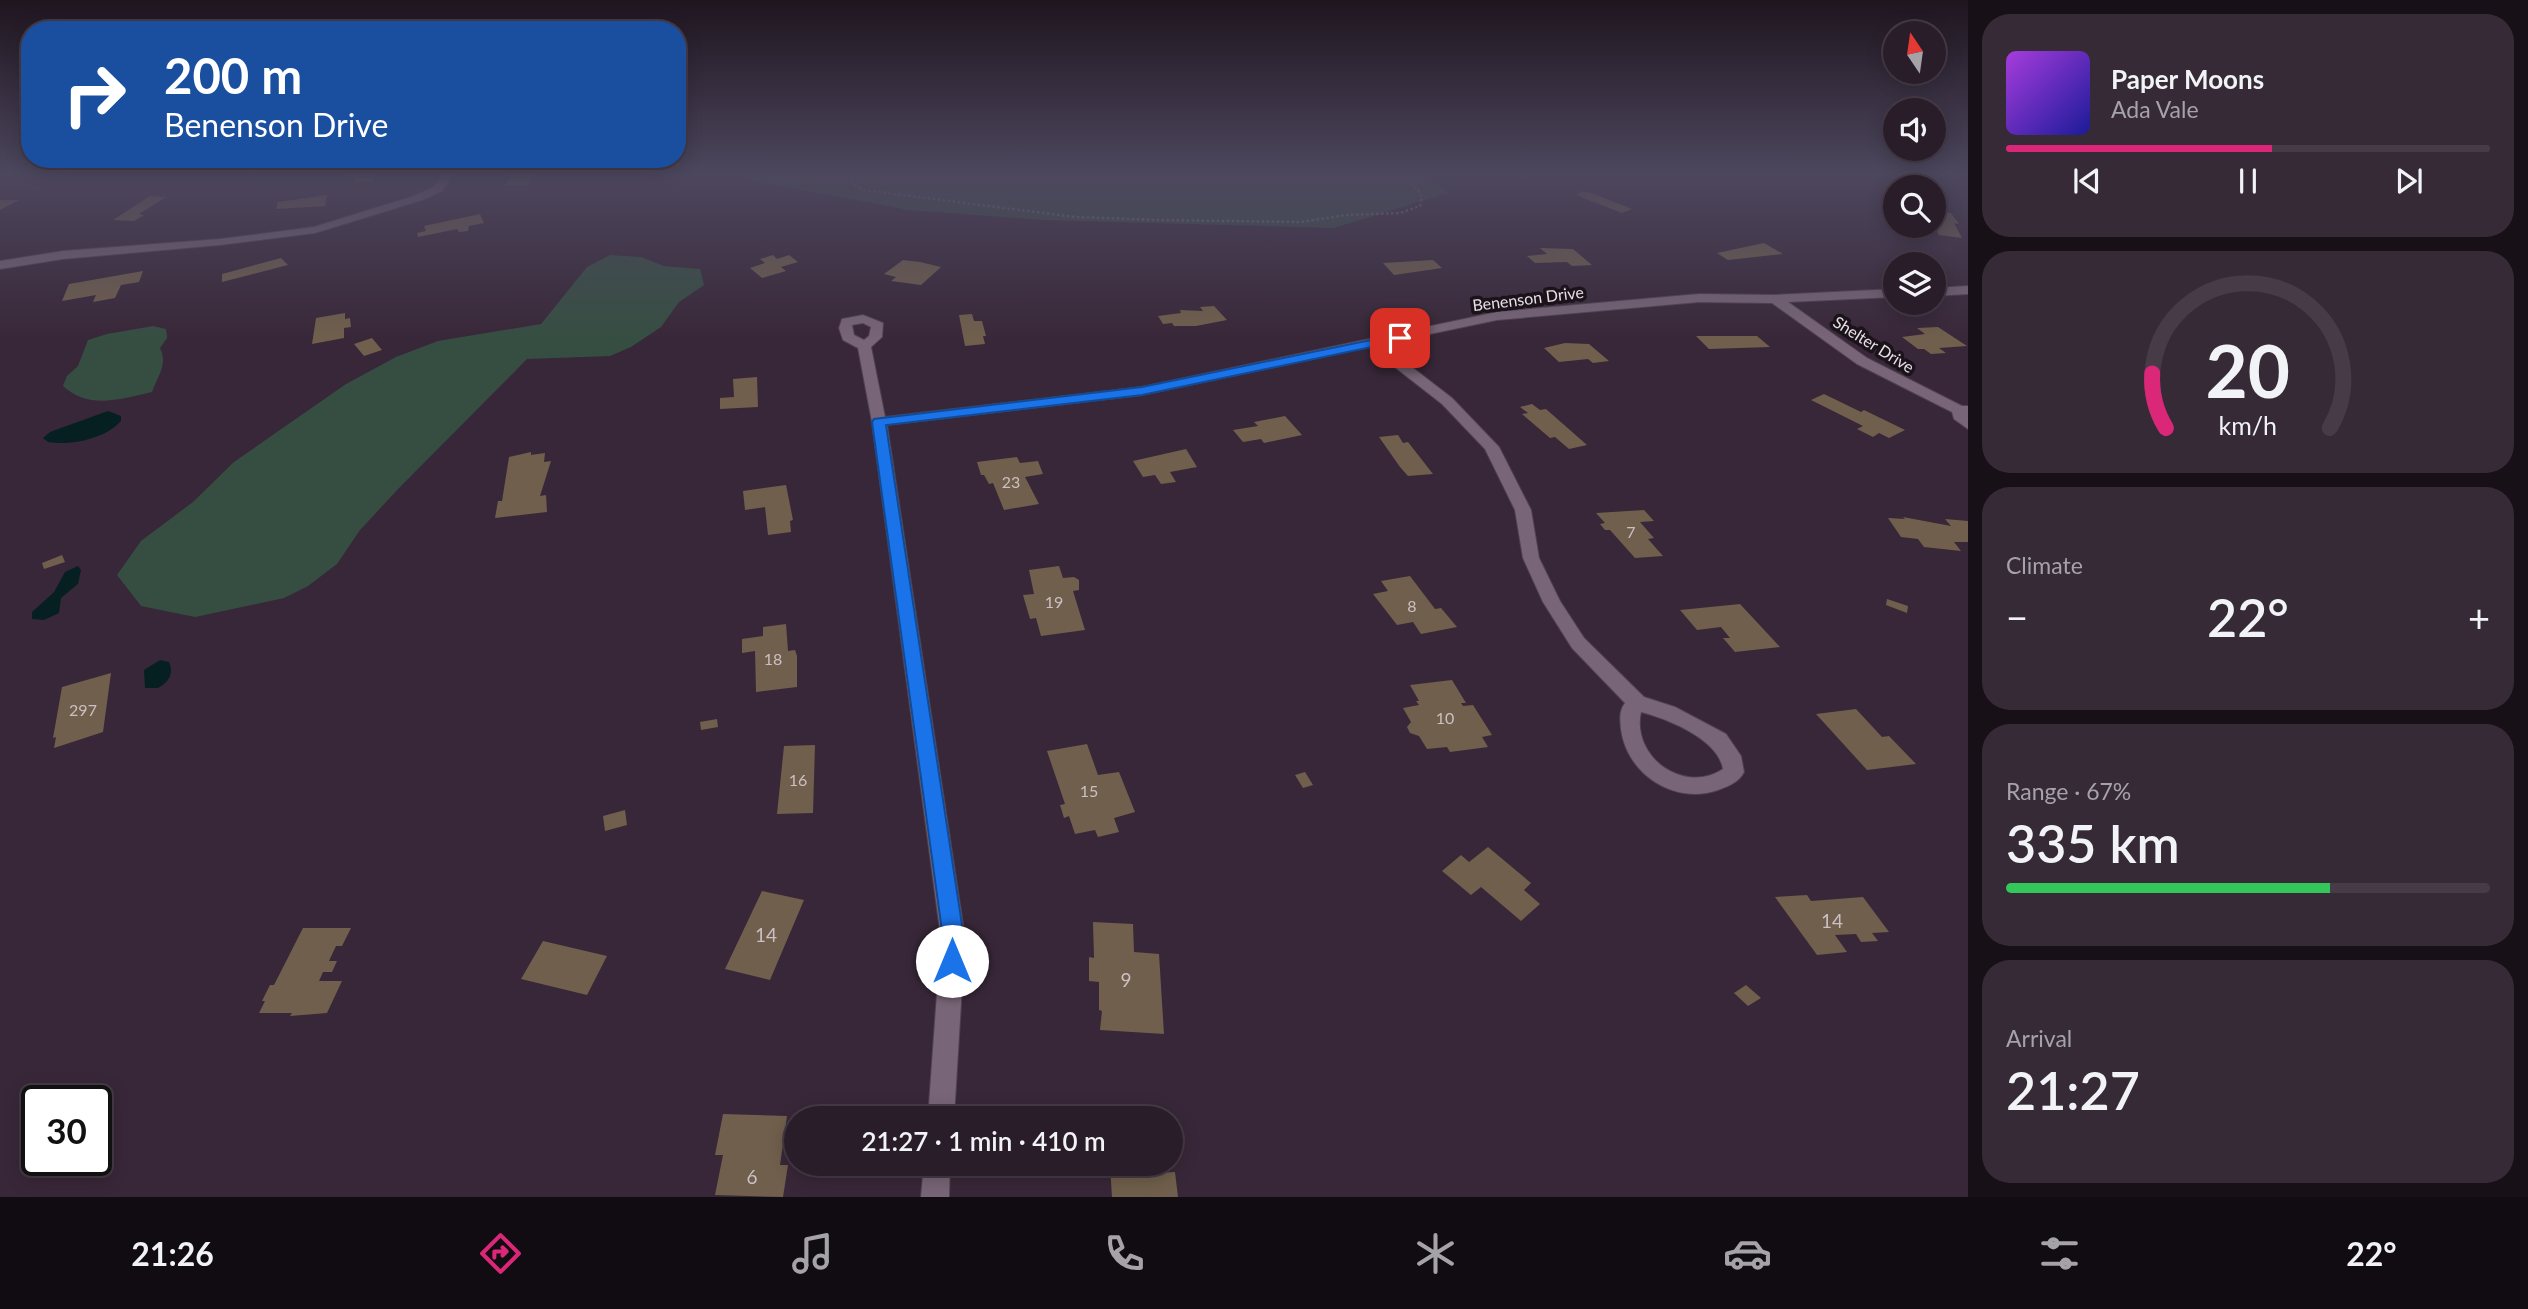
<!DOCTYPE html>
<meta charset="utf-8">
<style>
:root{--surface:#2a1d2a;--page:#362a36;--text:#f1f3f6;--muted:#a5a2a8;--line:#463b47;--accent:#db2777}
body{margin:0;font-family:Lato,sans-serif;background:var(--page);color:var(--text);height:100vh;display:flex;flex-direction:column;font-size:26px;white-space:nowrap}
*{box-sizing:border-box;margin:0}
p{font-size:23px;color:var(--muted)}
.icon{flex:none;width:38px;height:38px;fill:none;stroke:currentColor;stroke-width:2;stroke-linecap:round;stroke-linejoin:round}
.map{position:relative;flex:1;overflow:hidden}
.panel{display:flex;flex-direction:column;gap:14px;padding:14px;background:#171017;width:560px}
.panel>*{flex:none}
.hud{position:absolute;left:21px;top:21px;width:665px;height:147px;border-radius:28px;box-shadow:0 4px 18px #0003,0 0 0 2px var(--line);background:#1a4fa0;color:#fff;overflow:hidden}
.needle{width:46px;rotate:347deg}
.tools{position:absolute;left:1883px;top:21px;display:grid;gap:14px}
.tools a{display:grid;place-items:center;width:63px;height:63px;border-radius:50%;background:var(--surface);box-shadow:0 4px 18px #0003,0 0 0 2px var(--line);font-size:35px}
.speed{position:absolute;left:21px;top:1085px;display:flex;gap:14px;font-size:35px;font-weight:700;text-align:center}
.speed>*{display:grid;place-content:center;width:91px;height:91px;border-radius:50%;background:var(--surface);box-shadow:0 4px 18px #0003,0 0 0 2px var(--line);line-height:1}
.speed .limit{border:4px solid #111;border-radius:10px;background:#fff;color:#111}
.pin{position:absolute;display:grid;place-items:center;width:60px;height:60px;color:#fff;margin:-30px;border-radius:14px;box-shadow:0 4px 10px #0006}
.me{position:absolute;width:77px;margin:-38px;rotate:0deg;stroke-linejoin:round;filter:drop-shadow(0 0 5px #0008)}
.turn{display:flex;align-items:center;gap:24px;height:147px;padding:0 28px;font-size:32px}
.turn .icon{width:91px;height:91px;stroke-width:2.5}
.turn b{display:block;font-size:49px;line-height:60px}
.big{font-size:52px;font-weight:600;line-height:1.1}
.panel .widget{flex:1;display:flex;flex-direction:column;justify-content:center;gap:10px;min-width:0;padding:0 24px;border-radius:28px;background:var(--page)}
.panel .dial{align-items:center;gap:0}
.dial svg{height:182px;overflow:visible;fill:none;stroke:var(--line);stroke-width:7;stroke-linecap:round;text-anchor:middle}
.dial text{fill:var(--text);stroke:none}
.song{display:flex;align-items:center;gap:21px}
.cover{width:84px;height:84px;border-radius:10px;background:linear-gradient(135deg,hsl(280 70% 55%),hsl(240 70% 35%))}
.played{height:7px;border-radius:4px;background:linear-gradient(90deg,var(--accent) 55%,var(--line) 55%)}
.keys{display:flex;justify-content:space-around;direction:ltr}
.heat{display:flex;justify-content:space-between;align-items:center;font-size:38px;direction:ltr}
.charge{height:10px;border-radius:5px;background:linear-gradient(90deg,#34c759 67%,var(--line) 0)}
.trip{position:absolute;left:784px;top:1106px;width:399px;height:70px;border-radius:35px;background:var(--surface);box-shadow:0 4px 18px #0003,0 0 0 2px var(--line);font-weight:600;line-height:70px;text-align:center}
.tabs{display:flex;height:112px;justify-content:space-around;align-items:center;background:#110c11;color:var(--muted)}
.tabs .icon{width:49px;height:49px}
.tabs .selected{color:var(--accent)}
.tabs b{font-size:32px;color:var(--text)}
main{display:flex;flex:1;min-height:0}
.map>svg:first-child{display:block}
.green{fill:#364e42}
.water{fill:#062022}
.building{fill:#705f4c}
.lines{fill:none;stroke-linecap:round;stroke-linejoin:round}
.minor-casing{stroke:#50424f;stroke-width:2}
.path{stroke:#7a6c7a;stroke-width:2.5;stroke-dasharray:2.5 2.5;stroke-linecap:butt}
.minor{fill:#786577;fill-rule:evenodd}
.route{fill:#1a73e8;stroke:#114b97;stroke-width:2}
.labels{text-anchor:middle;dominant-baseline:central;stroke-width:7;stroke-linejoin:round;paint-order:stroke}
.far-street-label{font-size:16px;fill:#eadfe9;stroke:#1b131a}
.number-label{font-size:16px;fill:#ccbfc2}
.near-number-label{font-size:19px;fill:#ccbfc2}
</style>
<main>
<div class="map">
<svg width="1968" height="1197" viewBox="0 0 1968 1197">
<rect width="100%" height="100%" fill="#382738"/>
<path class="green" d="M 748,172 L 1421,172 L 1449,193 L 1333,228 L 1046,220 L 909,210 L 753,181 Z
M 610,255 L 641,257 L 664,266 L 700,269 L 704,285 L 679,302 L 661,327 L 631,347 L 610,356 L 527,359 L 400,487 L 360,530 L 337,564 L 308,586 L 284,598 L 195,617 L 141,606 L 117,575 L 141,541 L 193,502 L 234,462 L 346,384 L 396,357 L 438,341 L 541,324 L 587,267 Z
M 153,326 L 166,329 L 167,338 L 160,348 C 168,365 158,375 152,392 C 120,399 89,410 63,386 L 67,376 L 78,366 L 88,340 L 107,334 Z"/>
<path class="water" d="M 108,411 L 121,416 L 121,421 C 105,439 70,446 48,442 L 43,438 L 50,432 Z
M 78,566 L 81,570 L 78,584 L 61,598 L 59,613 L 44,620 L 32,619 L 32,612 L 54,592 L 65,572 Z
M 160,660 L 169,662 C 174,674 169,682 158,688 L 145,688 L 144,670 Z"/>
<path class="building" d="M 348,172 L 372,172 L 374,174 L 373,181 L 354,183 L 355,178 L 352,178 L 353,175 L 347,175 Z
M 514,172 L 536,172 L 528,185 L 505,185 Z
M 1583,191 L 1594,194 L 1632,209 L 1622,213 L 1576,195 Z
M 327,195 L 325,206 L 276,209 L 278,202 Z
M 150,196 L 166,197 L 139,214 L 144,215 L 134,221 L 113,220 Z
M 0,200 L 19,200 L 0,210 Z
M 1934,211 L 1951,213 L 1959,224 L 1954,223 L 1962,238 L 1939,235 L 1936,229 L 1926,227 L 1934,226 Z
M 480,214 L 484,223 L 469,226 L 468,231 L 459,232 L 457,229 L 418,237 L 417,233 L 426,231 L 424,226 Z
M 1764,243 L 1783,254 L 1728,260 L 1717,253 Z
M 1540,248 L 1573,249 L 1592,265 L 1572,266 L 1567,262 L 1535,263 L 1527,256 L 1547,254 Z
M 773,255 L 777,259 L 789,255 L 798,262 L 781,267 L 786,271 L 762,278 L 750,268 L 765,263 L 760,259 Z
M 281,258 L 288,265 L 222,282 L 222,274 Z
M 903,260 L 920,262 L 941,267 L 921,285 L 891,281 L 896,277 L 884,274 Z
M 1433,260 L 1442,268 L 1394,275 L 1383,263 Z
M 143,271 L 139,282 L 121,285 L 115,298 L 93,302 L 96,295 L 62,301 L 69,284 Z
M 1214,306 L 1227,320 L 1196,326 L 1174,326 L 1172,323 L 1163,324 L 1158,316 L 1181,313 L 1180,310 L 1203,311 L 1200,307 Z
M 345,313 L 345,319 L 350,318 L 351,327 L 344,328 L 344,338 L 312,344 L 316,318 Z
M 972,314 L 974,321 L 982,321 L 986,336 L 983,336 L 985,344 L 965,346 L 959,315 Z
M 1938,327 L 1967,346 L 1939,348 L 1946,353 L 1931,354 L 1924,349 L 1918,349 L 1902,337 L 1925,334 L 1917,328 Z
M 1696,336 L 1757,336 L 1770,347 L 1709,349 Z
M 372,338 L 382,350 L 364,356 L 354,344 Z
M 1565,343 L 1589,344 L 1609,361 L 1593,363 L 1588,359 L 1559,362 L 1544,348 Z
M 757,377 L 758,407 L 720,409 L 720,398 L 734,397 L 733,379 Z
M 1824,394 L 1861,412 L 1864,410 L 1905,430 L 1889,438 L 1879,433 L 1873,437 L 1857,429 L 1863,426 L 1811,400 Z
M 1532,404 L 1540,410 L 1546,409 L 1587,445 L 1569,449 L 1555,437 L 1550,438 L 1522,414 L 1528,413 L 1520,407 Z
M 1285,416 L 1302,435 L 1264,443 L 1261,439 L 1243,442 L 1233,430 L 1258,426 L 1254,422 Z
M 1398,435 L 1403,443 L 1408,442 L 1433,474 L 1408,476 L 1400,467 L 1379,437 Z
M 1186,449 L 1197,467 L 1170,472 L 1176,482 L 1161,484 L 1155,475 L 1143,477 L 1133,461 Z
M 531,452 L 531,455 L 545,453 L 544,462 L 551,461 L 540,496 L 546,495 L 547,512 L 495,518 L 498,501 L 502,501 L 509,457 Z
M 1017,457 L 1020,463 L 1038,461 L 1043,474 L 1025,477 L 1039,504 L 1004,510 L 993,483 L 989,484 L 984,475 L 981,475 L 977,462 Z
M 786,485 L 793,520 L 790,521 L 791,532 L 768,535 L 765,507 L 745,510 L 743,491 Z
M 1644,510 L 1654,521 L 1640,522 L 1654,538 L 1648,539 L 1663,556 L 1635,558 L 1610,530 L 1605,530 L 1600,524 L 1605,523 L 1596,513 Z
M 1903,517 L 1951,526 L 1945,519 L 1968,521 L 1968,542 L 1954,542 L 1961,551 L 1924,547 L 1918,539 L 1901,537 L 1888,518 L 1905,519 Z
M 62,555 L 65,562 L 44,569 L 42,563 Z
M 1059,566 L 1063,578 L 1074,577 L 1079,580 L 1079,590 L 1073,591 L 1085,630 L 1041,636 L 1036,618 L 1030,619 L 1023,595 L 1034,594 L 1029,570 Z
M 1410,576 L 1435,609 L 1441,608 L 1457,627 L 1421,634 L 1413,622 L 1397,625 L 1373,594 L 1388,591 L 1381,581 Z
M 1887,599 L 1908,606 L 1907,613 L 1886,605 Z
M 1740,604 L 1780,647 L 1735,652 L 1723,638 L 1730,638 L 1721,627 L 1697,630 L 1680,610 Z
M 786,624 L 788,651 L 795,650 L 797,656 L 797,687 L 756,692 L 755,651 L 742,653 L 742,639 L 763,636 L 763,627 Z
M 111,673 L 103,732 L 54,748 L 56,737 L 53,738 L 62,687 Z
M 1452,680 L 1466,703 L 1461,703 L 1463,706 L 1473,705 L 1492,735 L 1482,737 L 1488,747 L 1450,752 L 1447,747 L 1427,749 L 1419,736 L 1410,733 L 1407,727 L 1411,722 L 1403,708 L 1419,705 L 1416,701 L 1419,701 L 1410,685 Z
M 1856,709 L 1882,737 L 1889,736 L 1916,764 L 1867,770 L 1816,714 Z
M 717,719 L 718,727 L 701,730 L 700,722 Z
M 1087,744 L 1098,775 L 1119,772 L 1135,812 L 1114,818 L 1119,832 L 1098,837 L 1095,830 L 1075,834 L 1069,816 L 1064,818 L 1060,805 L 1065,804 L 1047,751 Z
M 815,745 L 813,813 L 777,814 L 784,746 Z
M 1305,772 L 1313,785 L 1303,788 L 1295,775 Z
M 625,810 L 627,825 L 605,831 L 603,816 Z
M 1488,847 L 1531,883 L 1524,890 L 1540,904 L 1521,921 L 1481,887 L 1471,895 L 1442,871 L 1461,855 L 1469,862 Z
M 762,891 L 804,900 L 770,980 L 725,969 Z
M 1807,895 L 1811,901 L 1863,897 L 1889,932 L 1872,933 L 1878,941 L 1861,942 L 1856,934 L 1835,935 L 1847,952 L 1817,955 L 1775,897 Z
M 1093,922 L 1133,924 L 1134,952 L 1159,954 L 1164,1034 L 1100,1030 L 1102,1011 L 1099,1010 L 1099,982 L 1089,981 L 1089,957 L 1094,958 Z
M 303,928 L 351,928 L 342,946 L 336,946 L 329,961 L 337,961 L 332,972 L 323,972 L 319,981 L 342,981 L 327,1013 L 290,1016 L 292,1013 L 259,1013 L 265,1001 L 262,1001 L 270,985 L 274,985 Z
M 543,941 L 607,956 L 587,995 L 521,979 Z
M 1746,985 L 1761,998 L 1748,1006 L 1734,993 Z
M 723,1114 L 787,1116 L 780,1165 L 788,1165 L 783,1197 L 715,1195 L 723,1155 L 715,1155 Z
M 1110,1166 L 1158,1166 L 1158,1173 L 1175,1172 L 1178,1197 L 1112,1197 Z"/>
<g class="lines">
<defs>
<path id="minor" d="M 445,172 L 455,172 L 442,191 L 422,200 L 315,233 L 220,245 L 63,259 L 0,269 L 0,261 L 63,251 L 220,239 L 314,227 L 414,196 L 434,187 Z
M 1968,286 L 1968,294 L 1934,296 L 1934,288 Z
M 1895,289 L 1895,297 L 1788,302 L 1867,358 L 1962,406 L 1968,406 L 1968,429 L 1954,419 L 1952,412 L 1857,364 L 1772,303 L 1699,302 L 1497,320 L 1382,344 L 1452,398 L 1499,447 L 1531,510 L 1539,558 L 1560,601 L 1584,638 L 1644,697 L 1675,707 L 1726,734 L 1741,756 L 1744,772 C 1739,782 1729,786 1718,790 C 1675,805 1627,775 1621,729 C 1620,719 1619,711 1625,703 L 1572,648 L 1543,602 L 1523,558 L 1515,510 L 1485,449 L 1442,404 L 1369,347 L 1142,395 L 887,425 L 965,938 L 954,1118 L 928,1118 L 941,938 L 872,422 L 858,348 L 843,340 L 839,328 L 842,319 L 863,315 L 883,323 L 882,337 L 871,347 L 885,417 L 1142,387 L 1497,312 L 1699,294 L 1775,295 ZM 863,323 L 871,327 L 869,336 L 864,340 L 854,335 L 852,325 ZM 1641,712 C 1668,719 1718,739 1723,769 C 1684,795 1631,757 1641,712 Z
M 924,1164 L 950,1164 L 949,1197 L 921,1197 Z"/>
</defs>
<use href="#minor" class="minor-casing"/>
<path class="path" d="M 853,172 L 852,184 L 863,190 L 1075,217 L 1157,220 L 1301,222 L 1346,215 L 1400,213 L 1420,206 L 1422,197 L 1418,190 L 1395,172"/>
<use href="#minor" class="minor"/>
</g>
<linearGradient id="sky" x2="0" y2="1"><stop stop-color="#1f151f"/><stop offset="0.51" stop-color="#4d475e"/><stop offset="1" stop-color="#4d475e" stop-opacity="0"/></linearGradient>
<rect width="1968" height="340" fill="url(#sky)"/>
<path class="route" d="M 1400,334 L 1405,335 L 1405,340 L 1142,395 L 886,425 L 964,938 L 959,968 L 952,971 L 944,968 L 941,961 L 943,938 L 872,422 L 874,419 L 1142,387 Z"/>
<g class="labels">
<g class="far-street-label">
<text transform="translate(1528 298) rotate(-7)">Benenson Drive</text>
<text transform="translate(1874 344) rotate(32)">Shelter Drive</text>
</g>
<g class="number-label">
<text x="1011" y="481">23</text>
<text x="1631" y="531">7</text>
<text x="1054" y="601">19</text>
<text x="1412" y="605">8</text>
<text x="773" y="658">18</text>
<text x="83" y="709">297</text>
<text x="1445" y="717">10</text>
<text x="798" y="779">16</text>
<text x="1089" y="790">15</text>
</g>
<g class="near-number-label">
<text x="1832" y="920">14</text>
<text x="766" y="934">14</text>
<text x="1126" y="979">9</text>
<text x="752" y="1176">6</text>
</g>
</g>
</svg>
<div class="tools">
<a><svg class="needle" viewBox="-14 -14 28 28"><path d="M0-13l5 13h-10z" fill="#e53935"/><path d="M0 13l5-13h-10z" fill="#a5a2a8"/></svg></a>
<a><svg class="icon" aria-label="sound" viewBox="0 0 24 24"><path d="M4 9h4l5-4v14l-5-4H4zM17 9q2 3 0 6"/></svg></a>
<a><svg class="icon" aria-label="search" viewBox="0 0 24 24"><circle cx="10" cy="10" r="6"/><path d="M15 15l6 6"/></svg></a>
<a><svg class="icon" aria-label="layers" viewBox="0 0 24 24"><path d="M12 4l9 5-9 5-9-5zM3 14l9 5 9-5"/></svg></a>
</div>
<div class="speed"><div class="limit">30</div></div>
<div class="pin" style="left:1400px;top:338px;background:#d93025"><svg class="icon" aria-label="arrive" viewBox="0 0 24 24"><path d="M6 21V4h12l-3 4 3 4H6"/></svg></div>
<svg class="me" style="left:952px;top:961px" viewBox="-20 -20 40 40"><circle r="19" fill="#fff"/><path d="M0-13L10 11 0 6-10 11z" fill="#1a73e8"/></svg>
<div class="trip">21:27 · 1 min · 410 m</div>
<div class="hud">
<div class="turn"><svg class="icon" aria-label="right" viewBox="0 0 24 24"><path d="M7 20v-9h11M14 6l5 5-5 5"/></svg><div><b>200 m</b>Benenson Drive</div></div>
</div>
</div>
<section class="panel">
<div class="widget">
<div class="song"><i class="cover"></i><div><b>Paper Moons</b><p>Ada Vale</p></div></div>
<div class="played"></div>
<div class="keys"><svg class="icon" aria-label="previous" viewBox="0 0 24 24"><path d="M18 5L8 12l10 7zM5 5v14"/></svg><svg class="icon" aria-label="pause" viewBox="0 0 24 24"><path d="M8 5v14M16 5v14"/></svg><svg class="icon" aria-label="next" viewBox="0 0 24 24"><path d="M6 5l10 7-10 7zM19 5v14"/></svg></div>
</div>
<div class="widget dial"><svg viewBox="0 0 100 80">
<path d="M14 69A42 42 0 1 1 86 69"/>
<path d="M14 69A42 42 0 0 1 8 45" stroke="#db2777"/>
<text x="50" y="56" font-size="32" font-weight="700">20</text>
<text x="50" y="72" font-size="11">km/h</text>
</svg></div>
<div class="widget"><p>Climate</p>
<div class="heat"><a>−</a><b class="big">22°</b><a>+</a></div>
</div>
<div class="widget"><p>Range · 67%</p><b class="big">335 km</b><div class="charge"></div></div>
<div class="widget"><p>Arrival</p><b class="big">21:27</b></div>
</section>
</main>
<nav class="tabs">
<b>21:26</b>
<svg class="icon selected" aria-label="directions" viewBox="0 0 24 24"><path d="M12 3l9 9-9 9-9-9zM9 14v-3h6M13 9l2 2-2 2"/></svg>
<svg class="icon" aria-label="music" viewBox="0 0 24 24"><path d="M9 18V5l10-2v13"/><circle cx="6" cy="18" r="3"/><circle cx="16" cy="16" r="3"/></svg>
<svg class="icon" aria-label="phone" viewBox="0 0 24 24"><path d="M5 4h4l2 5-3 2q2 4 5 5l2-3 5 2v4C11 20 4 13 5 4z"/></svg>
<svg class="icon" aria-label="climate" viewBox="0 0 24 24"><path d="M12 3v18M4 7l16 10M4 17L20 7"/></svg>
<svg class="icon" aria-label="car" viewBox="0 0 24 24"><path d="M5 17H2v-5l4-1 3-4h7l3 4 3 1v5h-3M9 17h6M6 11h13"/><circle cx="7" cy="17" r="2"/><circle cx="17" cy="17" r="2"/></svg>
<svg class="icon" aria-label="filters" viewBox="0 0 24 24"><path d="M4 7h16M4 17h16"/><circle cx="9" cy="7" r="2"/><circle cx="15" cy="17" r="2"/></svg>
<b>22°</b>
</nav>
